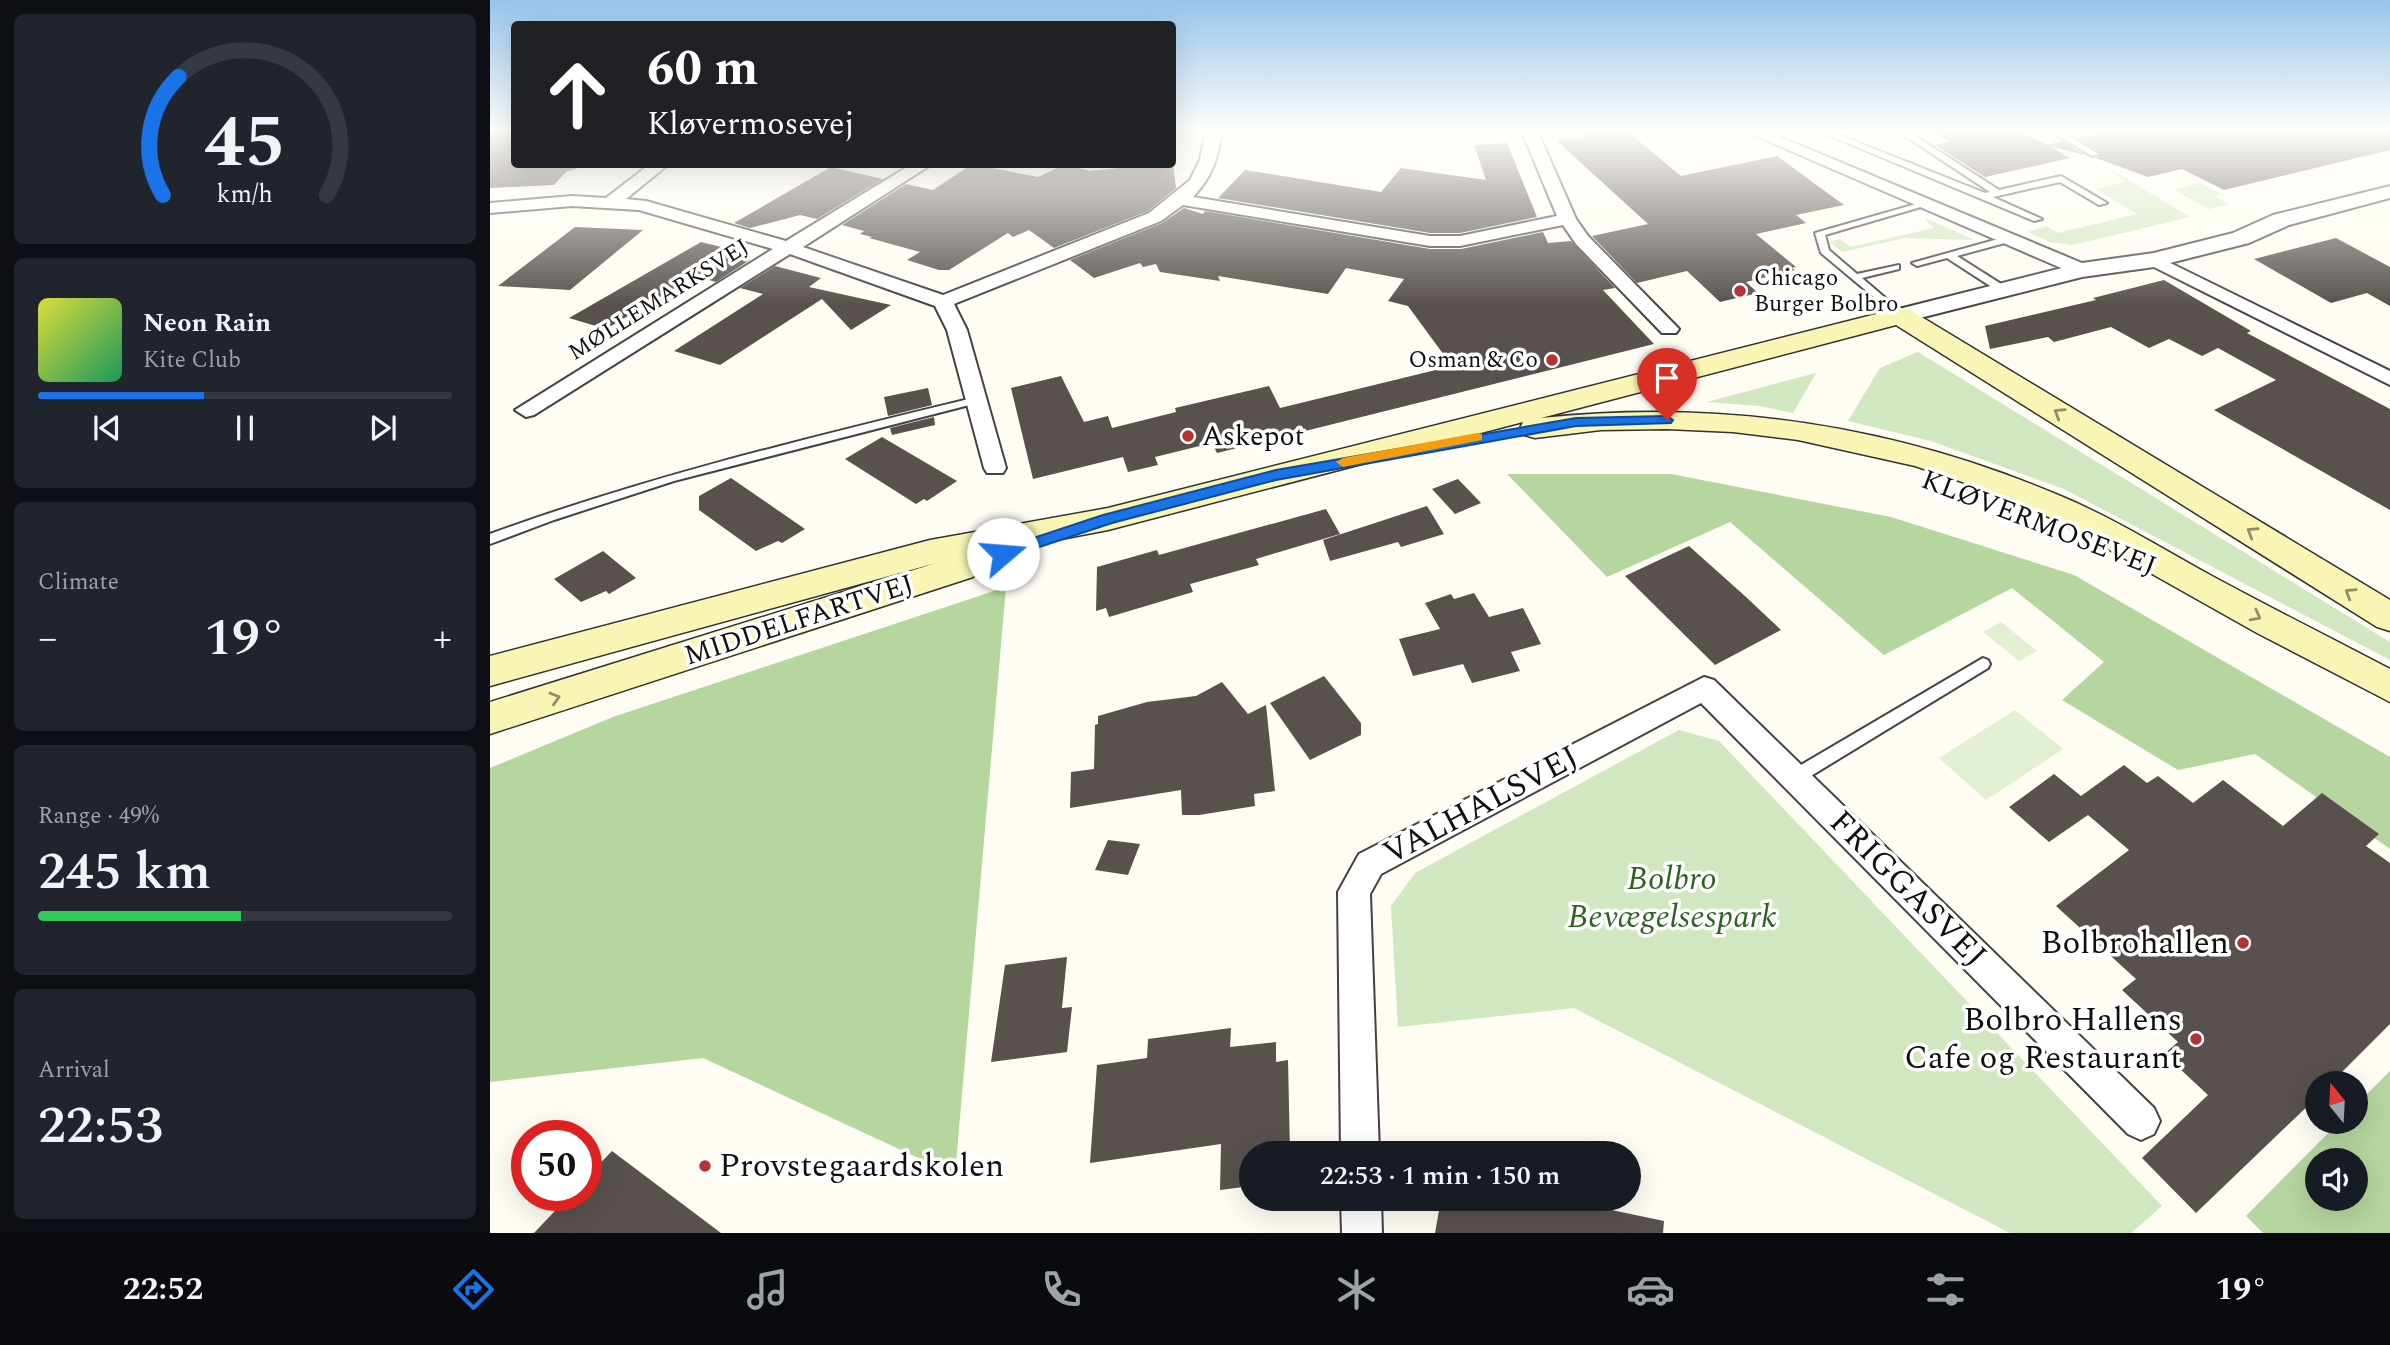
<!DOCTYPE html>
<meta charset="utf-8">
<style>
:root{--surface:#171b24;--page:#20242c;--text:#f1f3f6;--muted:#9ea1a6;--line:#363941;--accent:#1a73e8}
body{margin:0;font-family:Spectral,serif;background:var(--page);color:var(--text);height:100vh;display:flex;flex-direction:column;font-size:26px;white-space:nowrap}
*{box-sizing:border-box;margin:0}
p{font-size:23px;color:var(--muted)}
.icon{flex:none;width:38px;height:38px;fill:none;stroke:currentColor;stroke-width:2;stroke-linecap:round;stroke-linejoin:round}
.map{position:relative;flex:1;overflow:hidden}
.details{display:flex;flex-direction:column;gap:14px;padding:14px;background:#0d0f14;width:490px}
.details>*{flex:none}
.banner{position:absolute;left:21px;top:21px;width:665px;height:147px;border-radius:7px;box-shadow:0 7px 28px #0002;background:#202124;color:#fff;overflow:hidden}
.needle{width:46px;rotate:342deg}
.tools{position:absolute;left:1815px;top:1071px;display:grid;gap:14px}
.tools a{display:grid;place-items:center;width:63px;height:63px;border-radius:50%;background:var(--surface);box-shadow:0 7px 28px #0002;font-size:35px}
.speed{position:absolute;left:21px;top:1120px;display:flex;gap:14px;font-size:35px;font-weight:700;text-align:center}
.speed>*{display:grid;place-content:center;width:91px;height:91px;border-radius:50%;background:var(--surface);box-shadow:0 7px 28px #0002;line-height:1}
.speed .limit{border:10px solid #d22;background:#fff;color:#111}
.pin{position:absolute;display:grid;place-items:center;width:60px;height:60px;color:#fff;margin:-72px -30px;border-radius:50% 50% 50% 0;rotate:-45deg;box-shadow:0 0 7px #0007}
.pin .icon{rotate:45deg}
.me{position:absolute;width:77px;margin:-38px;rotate:72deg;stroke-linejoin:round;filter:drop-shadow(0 0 5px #0008)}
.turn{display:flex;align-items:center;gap:24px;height:147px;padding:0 21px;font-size:32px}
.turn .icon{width:91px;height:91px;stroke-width:2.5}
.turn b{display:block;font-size:49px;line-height:60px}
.big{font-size:52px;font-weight:600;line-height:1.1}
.details .widget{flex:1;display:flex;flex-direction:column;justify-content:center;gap:10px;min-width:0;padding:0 24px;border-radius:10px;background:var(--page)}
.details .dial{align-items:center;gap:0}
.dial svg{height:182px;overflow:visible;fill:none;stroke:var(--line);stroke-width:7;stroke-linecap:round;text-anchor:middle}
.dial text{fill:var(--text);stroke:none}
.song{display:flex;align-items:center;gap:21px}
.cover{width:84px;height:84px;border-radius:10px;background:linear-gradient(135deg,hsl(60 70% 55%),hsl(150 70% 35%))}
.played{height:7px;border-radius:4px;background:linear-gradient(90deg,var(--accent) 40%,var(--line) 40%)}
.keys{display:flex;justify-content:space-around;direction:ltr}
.heat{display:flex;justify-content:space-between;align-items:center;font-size:38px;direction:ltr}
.charge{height:10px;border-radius:5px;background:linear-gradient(90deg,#34c759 49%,var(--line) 0)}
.trip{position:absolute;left:749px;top:1141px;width:402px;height:70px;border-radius:35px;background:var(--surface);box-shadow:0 7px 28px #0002;font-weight:600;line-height:70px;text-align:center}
.menu{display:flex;height:112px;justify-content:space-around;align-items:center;background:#090b0e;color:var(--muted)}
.menu .icon{width:49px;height:49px}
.menu .active{color:var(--accent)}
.menu b{font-size:32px;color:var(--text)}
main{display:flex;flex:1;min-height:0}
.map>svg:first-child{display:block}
.green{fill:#d1e7bf}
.forest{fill:#b5d69f;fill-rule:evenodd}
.pitch{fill:#e2efd0}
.building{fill:#58514d}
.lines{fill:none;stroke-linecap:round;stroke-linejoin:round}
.service-casing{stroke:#434343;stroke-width:4}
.minor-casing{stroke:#434343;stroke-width:4}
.tertiary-casing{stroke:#434343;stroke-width:4}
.secondary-casing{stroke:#323232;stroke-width:3}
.service{fill:#fff;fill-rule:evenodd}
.minor{fill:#fff;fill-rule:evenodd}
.tertiary{fill:#fff;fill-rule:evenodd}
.secondary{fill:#f9f5b4;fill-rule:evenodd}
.oneway{stroke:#908e6a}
.route{fill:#1a73e8;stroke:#114b97;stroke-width:2}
.slow{fill:#f59e0b}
.poi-dot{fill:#b53332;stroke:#fff;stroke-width:2.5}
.labels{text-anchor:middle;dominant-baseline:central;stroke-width:7;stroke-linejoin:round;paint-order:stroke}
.far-poi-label{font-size:23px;fill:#101010;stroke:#fff;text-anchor:start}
.far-street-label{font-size:23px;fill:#101010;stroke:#fff}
.poi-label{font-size:28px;fill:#101010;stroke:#fff;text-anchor:start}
.street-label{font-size:28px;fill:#101010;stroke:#fff}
.near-street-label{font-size:33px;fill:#101010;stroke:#fff}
.near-park-label{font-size:33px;font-style:italic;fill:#2e6324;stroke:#fff}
.near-poi-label{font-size:33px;fill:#101010;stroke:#fff;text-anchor:end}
</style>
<main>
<section class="details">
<div class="widget dial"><svg viewBox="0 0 100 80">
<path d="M14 69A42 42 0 1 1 86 69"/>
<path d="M14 69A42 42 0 0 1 21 17" stroke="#1a73e8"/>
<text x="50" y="56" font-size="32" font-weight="700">45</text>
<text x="50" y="72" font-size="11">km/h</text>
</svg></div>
<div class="widget">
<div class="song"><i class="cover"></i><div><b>Neon Rain</b><p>Kite Club</p></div></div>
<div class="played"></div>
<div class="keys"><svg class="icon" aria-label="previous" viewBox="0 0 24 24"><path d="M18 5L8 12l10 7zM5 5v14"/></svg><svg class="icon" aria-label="pause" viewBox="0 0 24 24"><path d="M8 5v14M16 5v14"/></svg><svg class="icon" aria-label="next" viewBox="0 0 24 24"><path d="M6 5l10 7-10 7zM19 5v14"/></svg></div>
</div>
<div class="widget"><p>Climate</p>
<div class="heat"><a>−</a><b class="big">19°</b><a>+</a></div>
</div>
<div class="widget"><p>Range · 49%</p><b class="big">245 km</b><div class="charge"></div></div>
<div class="widget"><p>Arrival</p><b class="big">22:53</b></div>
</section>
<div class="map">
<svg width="1900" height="1233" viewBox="0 0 1900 1233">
<rect width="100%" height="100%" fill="#fefcf3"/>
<path class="green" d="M 1622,170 L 1700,217 L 1583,245 L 1560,242 L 1538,232 L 1556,226 L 1568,233 L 1647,214 L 1606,189 L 1636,182 L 1619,171 Z
M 1711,183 L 1731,194 L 1725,196 L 1739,204 L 1719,209 L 1684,190 Z
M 1438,219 L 1484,240 L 1415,238 L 1352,252 L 1339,242 L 1350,239 L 1360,247 L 1444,228 L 1435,220 Z
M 1428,352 L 1900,642 L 1900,660 L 1574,489 L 1441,441 L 1358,421 L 1390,368 Z
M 1326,373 L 1303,413 L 1269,406 L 1217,402 Z
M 1189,730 L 1229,741 L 1672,1206 L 1641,1233 L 1520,1233 L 1084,1008 L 908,1027 L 901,906 L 925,873 Z"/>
<path class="forest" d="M 1017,474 L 1181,474 L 1401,517 L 1584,575 L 1900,757 L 1900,849 L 1765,754 L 1688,770 L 1572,700 L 1614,662 L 1522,588 L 1394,655 L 1240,522 L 1117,577 Z
M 516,587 L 465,1175 L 213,1058 L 0,1082 L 0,768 L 123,717 Z
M 1900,1071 L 1900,1233 L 1773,1233 L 1756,1216 L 1849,1122 L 1866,1122 L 1866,1105 ZM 1827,1160 L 1866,1160 L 1866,1199 L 1827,1199 Z"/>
<path class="pitch" d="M 1511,622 L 1547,651 L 1529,661 L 1493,632 Z
M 1525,710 L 1573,749 L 1496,800 L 1449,758 Z"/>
<path class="building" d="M 0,132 L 24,132 L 24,164 L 125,164 L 125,168 L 88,168 L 76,172 L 64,185 L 0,188 Z
M 1085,132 L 1138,132 L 1191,176 L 1287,156 L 1354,205 L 1306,215 L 1316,223 L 1266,234 L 1306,267 L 1302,268 L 1305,270 L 1256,282 L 1268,293 L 1230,302 L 1197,271 L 1147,283 L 1102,236 L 1158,224 L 1066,140 L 1095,138 Z
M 1443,132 L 1534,132 L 1557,145 L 1572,141 L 1595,155 L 1559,146 L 1580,158 L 1495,177 L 1445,145 L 1460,142 Z
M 1611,132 L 1900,132 L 1900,150 L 1734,190 L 1692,169 L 1658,177 L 1606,158 L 1611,155 L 1610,152 L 1587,138 Z
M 1017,143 L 1047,217 L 970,233 L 940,233 L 728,198 L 755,170 L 891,192 L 911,168 L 996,180 L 984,145 Z
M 683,163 L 686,188 L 658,211 L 564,248 L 539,230 L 523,237 L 518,233 L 459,270 L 449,270 L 417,260 L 430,252 L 379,238 L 382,237 L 370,234 L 374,231 L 352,225 L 416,184 L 443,190 L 482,164 L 548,177 L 576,164 L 599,171 Z
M 341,167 L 393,179 L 327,219 L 310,215 L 260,228 L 244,223 Z
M 694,208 L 713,214 L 715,211 L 940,249 L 971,249 L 1053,232 L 1058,243 L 1081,241 L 1125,288 L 1113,290 L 1164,344 L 727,453 L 722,443 L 665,457 L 668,465 L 638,472 L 633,457 L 543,479 L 521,388 L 571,376 L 594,422 L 618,416 L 622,428 L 686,412 L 685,408 L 779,386 L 790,408 L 962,366 L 918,306 L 898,301 L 914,279 L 856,268 L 838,294 L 728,276 L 730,281 L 670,272 L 666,264 L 653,267 L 650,263 L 604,278 L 580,260 L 672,223 Z
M 85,227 L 153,230 L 80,290 L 8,286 Z
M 1846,238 L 1900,267 L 1900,306 L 1877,293 L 1841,303 L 1764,259 Z
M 211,242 L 248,251 L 241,255 L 260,260 L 226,282 L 205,276 L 116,329 L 79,318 Z
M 285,266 L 331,278 L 319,287 L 401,305 L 361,330 L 332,299 L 230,365 L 184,351 L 273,294 L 250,288 Z
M 1674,280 L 1761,331 L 1757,333 L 1900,409 L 1900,510 L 1724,410 L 1786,380 L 1728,348 L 1712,356 L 1679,339 L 1659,348 L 1621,327 L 1564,342 L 1558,337 L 1500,349 L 1495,326 L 1606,300 L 1603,298 Z
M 438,388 L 442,405 L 398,416 L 394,397 Z
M 444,417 L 445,425 L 402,435 L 400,428 Z
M 392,437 L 467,481 L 437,501 L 434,499 L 426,504 L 355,459 Z
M 241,478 L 315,529 L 292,543 L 288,541 L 266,551 L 209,510 L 209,496 Z
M 968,479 L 991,503 L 965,514 L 942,489 Z
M 937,506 L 954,534 L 911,547 L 908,542 L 840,561 L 833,540 Z
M 836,509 L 850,534 L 766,559 L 769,565 L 700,584 L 703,592 L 619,617 L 616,608 L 606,611 L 607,567 L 667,550 L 669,555 Z
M 1199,546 L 1256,597 L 1291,630 L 1225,665 L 1135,576 Z
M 113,551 L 146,578 L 119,594 L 116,591 L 91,602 L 64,579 Z
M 984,593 L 999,617 L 1033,608 L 1051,644 L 1021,652 L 1030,671 L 982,683 L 973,664 L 923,676 L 909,639 L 950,629 L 935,603 L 961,594 L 964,599 Z
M 834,676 L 871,723 L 871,735 L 820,760 L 780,703 Z
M 732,682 L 758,714 L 776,705 L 785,791 L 764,794 L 765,806 L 709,815 L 692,815 L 691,790 L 580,808 L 581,772 L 604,769 L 605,725 L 608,724 L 608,716 L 657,702 L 706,696 Z
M 1634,765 L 1657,783 L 1668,776 L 1703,803 L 1733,780 L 1793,826 L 1832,793 L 1889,834 L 1876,846 L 1900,863 L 1900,1024 L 1841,1083 L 1827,1083 L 1827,1097 L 1706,1213 L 1652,1158 L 1718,1095 L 1674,1054 L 1688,1042 L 1632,990 L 1646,979 L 1566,906 L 1639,850 L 1598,815 L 1559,842 L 1519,807 L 1564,774 L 1591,796 Z
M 618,840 L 650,844 L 638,875 L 605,870 Z
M 577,957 L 572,1008 L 582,1007 L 577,1052 L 501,1062 L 515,965 Z
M 741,1028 L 740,1047 L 786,1042 L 786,1062 L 798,1060 L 800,1153 L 761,1153 L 761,1186 L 730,1190 L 731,1144 L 600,1163 L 607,1065 L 657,1058 L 658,1039 Z
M 122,1151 L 231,1233 L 44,1233 L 80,1195 L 96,1195 L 96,1178 Z
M 951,1199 L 1069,1199 L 1174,1221 L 1173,1233 L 945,1233 Z"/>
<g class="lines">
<defs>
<path id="service" d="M 1331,132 L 1342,132 L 1495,193 L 1500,192 L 1409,132 L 1419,132 L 1509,190 L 1571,176 L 1617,203 L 1609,205 L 1570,182 L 1503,197 L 1552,219 L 1544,221 Z
M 1562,132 L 1572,132 L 1609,154 L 1602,156 Z
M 1433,202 L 1441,204 L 1335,235 L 1339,250 L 1367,274 L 1409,265 L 1409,269 L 1372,278 L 1414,314 L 1414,318 L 1410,319 L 1331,253 L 1325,233 Z
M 1519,236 L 1522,237 L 1522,241 L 1467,256 L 1519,289 L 1519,293 L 1511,293 L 1457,258 L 1427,266 L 1422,263 Z
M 487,397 L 491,398 L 491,402 L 184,481 L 64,520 L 0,544 L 0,534 C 159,476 323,437 487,397 Z
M 1493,658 L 1498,660 L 1500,664 L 1498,668 L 1311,782 L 1305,784 L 1299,782 L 1297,777 L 1299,772 Z"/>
<path id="minor" d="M 715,132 L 731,132 C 729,158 721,178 703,197 L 940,236 L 970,236 L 1067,216 L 1032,132 L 1048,132 L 1086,219 L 1098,236 L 1189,329 L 1186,333 L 1172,333 L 1086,244 L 1073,225 L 970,246 L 940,246 L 693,205 L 671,221 L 464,304 L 477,330 L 516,468 L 513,473 L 497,473 L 494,468 L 457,330 L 445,306 L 300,254 L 44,415 L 36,417 L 25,410 L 283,249 L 149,210 L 82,206 L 0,213 L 0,203 L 82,196 L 116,198 L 160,164 L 179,164 L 136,199 L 156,201 L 296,241 L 422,164 L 442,164 L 313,247 L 453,295 L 659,213 L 700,180 L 710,160 Z
M 1257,132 L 1278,132 L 1599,266 L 1601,270 L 1592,276 L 1585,274 Z
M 1664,255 L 1900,371 L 1900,385 L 1658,264 L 1655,260 Z
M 1214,677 L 1224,680 L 1664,1108 L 1670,1121 L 1664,1134 L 1651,1140 L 1638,1134 L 1211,703 L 891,874 L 880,894 L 889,1153 L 851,1153 L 848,892 L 869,854 Z
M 851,1199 L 891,1199 L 892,1233 L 852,1233 Z"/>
<path id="tertiary" d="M 1900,186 L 1900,198 L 1799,225 L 1759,243 L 1664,267 L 1592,277 L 1410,323 L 1401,321 L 1398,316 L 1401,311 L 1592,263 L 1664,253 L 1743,233 L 1783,215 Z"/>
<path id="secondary" d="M 1410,308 L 1420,310 L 1900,600 L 1900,631 L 1887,627 L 1406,325 L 1051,418 C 1233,399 1405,425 1573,497 C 1625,519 1673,549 1722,576 C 1781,608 1841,638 1900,669 L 1900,702 L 1767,633 L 1568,521 L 1487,487 L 1425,466 L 1308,440 L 1243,432 L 1177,429 L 1111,430 L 1045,438 L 1034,435 L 1030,428 L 1033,422 L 618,530 L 477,557 L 483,559 L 489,568 L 483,577 L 0,734 L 0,702 L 446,563 L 0,686 L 0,656 L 440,540 L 618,508 Z"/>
</defs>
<use href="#service" class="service-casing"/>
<use href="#minor" class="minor-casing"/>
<use href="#tertiary" class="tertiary-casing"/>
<use href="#secondary" class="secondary-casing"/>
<use href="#service" class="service"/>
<use href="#minor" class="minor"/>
<use href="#tertiary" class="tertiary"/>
<use href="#secondary" class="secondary"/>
</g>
<defs><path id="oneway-chevron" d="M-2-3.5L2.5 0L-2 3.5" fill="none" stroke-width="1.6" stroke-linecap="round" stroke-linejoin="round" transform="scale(1.75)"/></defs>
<g class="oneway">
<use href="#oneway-chevron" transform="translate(1569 413) rotate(-148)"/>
<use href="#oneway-chevron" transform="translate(1762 532) rotate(-148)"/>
<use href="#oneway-chevron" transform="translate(1860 593) rotate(-148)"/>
<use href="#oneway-chevron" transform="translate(1766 616) rotate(28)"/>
<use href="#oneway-chevron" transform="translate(65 698) rotate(-17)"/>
</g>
<linearGradient id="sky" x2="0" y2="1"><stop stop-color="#96c4ec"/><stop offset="0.43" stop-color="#fffefa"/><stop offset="1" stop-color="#fffefa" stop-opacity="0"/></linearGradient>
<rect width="1900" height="305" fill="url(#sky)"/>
<path class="route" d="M 1177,416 L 1183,420 L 1181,423 L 1086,426 L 786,480 L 622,523 L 513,559 L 505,554 L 507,550 L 613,515 L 786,470 L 1086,418 Z"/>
<path class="slow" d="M 987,433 L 992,434 L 992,440 L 853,467 L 846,462 L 853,458 Z"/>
<g class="poi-dot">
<circle cx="1250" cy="291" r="7"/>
<circle cx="1062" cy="360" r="7"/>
<circle cx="698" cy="436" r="7"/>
<circle cx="1753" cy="943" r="7"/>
<circle cx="1706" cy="1039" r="7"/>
<circle cx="215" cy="1166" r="7"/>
</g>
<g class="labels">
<g class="far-poi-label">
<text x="1264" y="278">Chicago<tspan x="1264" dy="26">Burger Bolbro</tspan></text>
<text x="1048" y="360" text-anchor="end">Osman &amp; Co</text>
</g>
<g class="far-street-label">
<text transform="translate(169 300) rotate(-32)">MØLLEMARKSVEJ</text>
</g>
<g class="poi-label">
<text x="712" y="436">Askepot</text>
</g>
<g class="street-label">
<text transform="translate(1549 523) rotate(21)">KLØVERMOSEVEJ</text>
<text transform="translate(309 620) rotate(-18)">MIDDELFARTVEJ</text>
</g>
<g class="near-street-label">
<text transform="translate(991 805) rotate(-28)">VALHALSVEJ</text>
<text transform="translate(1418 889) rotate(45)">FRIGGASVEJ</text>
</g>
<g class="near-park-label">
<text x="1182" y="879">Bolbro<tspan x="1182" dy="38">Bevægelsespark</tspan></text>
</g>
<g class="near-poi-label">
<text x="1739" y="943">Bolbrohallen</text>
<text x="1692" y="1020">Bolbro Hallens<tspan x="1692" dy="38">Cafe og Restaurant</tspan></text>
<text x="229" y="1166" text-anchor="start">Provstegaardskolen</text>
</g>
</g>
</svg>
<div class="tools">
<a><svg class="needle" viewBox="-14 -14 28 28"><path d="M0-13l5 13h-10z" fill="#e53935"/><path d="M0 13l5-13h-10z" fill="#9ea1a6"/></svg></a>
<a><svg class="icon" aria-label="sound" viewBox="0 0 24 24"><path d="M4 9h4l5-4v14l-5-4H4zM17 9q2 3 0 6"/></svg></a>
</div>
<div class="speed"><div class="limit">50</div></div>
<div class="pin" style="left:1177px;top:420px;background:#d93025"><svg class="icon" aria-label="arrive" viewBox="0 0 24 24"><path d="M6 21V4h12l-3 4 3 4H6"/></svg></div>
<svg class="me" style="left:513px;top:554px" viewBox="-20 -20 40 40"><circle r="19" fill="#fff"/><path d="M0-13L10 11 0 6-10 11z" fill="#1a73e8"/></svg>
<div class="trip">22:53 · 1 min · 150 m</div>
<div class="banner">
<div class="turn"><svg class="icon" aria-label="ahead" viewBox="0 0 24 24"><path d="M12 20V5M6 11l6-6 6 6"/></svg><div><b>60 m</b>Kløvermosevej</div></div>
</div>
</div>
</main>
<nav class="menu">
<b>22:52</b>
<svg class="icon active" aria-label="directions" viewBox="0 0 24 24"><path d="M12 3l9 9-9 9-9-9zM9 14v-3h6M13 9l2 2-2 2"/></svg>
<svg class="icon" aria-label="music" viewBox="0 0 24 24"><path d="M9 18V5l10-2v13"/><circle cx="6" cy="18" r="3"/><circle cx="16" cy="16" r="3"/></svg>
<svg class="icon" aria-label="phone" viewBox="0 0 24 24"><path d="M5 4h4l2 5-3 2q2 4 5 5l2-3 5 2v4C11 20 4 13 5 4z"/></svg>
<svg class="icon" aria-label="climate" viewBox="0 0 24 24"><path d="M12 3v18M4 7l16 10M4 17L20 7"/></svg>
<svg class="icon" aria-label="car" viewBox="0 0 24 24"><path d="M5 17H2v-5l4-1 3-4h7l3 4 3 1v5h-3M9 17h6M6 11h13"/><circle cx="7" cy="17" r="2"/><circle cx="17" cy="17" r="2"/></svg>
<svg class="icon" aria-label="filters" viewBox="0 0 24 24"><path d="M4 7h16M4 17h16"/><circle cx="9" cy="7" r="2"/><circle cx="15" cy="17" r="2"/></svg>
<b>19°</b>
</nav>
